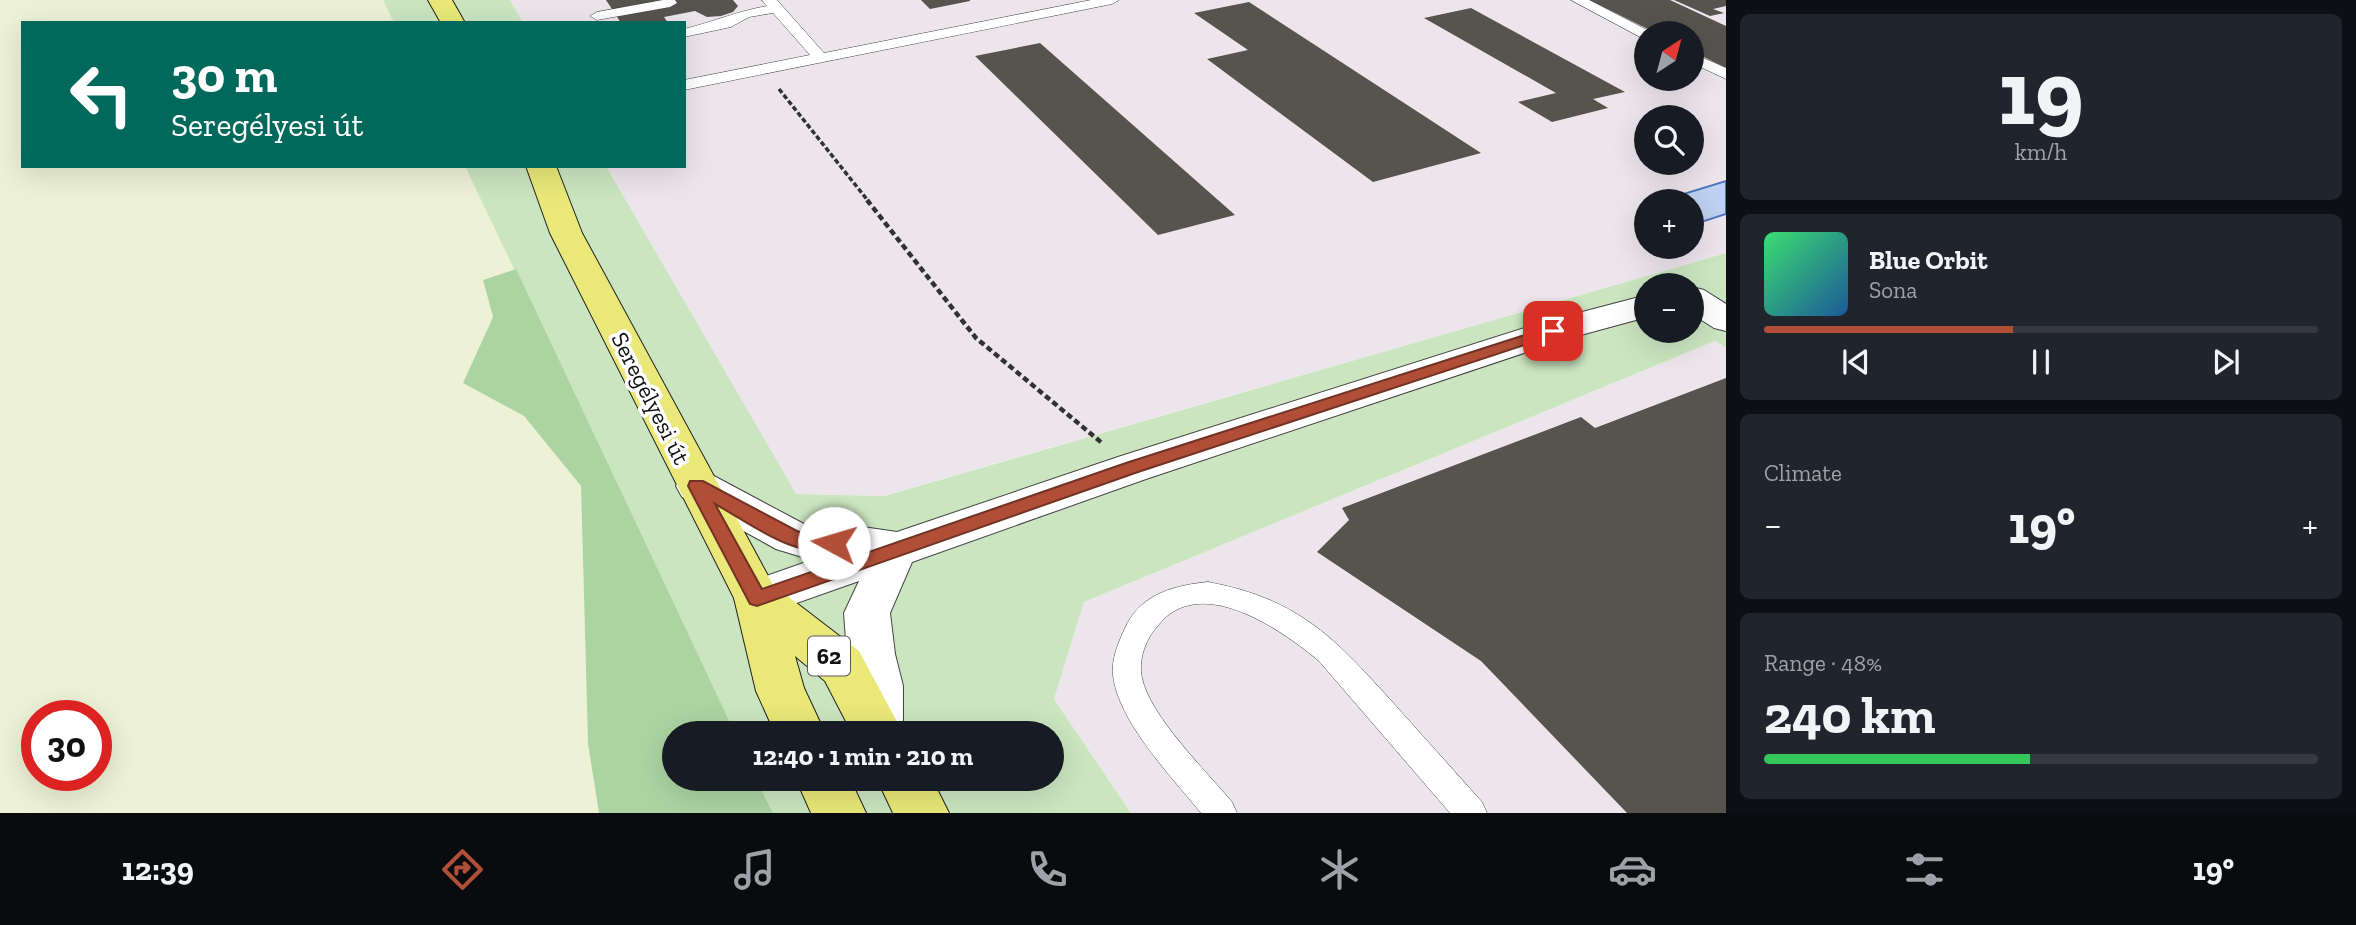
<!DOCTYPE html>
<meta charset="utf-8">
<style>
:root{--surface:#171b24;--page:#20242c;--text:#f1f3f6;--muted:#9ea1a6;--line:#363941;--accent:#b04e37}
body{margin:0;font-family:"Zilla Slab",serif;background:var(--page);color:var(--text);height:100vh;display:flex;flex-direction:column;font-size:26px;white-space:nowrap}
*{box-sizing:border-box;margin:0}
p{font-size:23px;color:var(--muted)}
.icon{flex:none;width:38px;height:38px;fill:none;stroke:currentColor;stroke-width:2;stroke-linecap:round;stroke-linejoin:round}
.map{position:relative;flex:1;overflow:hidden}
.details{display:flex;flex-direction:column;gap:14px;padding:14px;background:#0d0f14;width:630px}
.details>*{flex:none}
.guide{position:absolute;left:21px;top:21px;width:665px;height:147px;border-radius:0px;box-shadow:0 7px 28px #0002;background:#00695c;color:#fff;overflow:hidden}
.needle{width:46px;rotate:36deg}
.buttons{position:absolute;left:1634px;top:21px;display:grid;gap:14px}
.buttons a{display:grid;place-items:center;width:70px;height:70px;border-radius:50%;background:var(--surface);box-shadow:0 7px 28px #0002;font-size:35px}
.speed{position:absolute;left:21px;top:700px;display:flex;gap:14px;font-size:35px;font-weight:700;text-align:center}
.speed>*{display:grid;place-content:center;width:91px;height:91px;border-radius:50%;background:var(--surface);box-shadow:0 7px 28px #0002;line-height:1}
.speed .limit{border:10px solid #d22;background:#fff;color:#111}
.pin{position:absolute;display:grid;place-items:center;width:60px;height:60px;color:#fff;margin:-30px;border-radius:14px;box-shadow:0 4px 10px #0006}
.me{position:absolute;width:77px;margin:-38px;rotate:276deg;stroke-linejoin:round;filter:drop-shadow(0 0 5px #0008)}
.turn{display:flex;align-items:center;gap:24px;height:147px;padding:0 35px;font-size:32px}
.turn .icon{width:91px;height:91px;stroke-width:2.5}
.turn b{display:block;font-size:49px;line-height:60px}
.big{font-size:52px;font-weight:700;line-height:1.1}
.details .widget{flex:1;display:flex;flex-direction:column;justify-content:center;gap:10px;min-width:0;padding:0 24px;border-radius:10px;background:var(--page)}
.details .dial{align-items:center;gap:0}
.dial b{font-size:91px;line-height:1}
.song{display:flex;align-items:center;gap:21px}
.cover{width:84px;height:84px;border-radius:10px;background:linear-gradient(135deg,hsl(140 70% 55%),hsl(210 70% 35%))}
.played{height:7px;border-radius:4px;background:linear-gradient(90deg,var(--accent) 45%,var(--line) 45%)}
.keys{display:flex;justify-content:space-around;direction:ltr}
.heat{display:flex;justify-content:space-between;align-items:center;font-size:38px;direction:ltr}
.charge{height:10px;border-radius:5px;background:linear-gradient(90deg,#34c759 48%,var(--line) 0)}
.trip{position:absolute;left:662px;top:721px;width:402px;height:70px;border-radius:35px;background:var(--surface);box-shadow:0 7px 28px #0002;font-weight:700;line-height:70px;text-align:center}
.tabs{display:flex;height:112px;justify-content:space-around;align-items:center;background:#090b0e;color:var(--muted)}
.tabs .icon{width:49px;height:49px}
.tabs .on{color:var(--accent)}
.tabs b{font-size:32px;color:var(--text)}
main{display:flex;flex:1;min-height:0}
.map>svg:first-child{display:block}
.industrial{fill:#ede5ec;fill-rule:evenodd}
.farmland{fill:#edf1d6;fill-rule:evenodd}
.green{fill:#cbe5c0;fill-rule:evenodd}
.forest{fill:#acd4a1}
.water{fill:#bed1f0;stroke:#4d76be;stroke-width:2}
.building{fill:#57534d}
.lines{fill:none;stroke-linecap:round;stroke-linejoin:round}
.lane-casing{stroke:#434343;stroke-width:1}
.street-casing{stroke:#434343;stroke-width:2}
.primary-casing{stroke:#212121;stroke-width:2}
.path-far1{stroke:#323232;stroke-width:3.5;stroke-dasharray:5 2.5;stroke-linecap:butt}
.path{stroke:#323232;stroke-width:4.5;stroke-dasharray:6 3.5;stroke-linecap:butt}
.lane{fill:#fff;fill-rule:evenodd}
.street{fill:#fff;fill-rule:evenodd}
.primary{fill:#e9e878;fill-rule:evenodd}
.route{fill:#b04e37;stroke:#723324;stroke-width:2}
.labels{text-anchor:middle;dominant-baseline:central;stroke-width:7;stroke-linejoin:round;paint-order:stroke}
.shield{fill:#fff;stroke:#585858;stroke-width:2}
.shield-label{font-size:23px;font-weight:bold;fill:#101010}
.street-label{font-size:24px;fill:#101010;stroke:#fff}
</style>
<main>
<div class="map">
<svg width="1726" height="813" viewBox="0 0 1726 813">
<rect width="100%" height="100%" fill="#fdfef3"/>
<path class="industrial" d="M 510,0 L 1726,0 L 1726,253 L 883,496 L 795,494 L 606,166 L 684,166 L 684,23 L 523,23 ZM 1647,33 L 1692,33 L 1692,79 L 1647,79 ZM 1647,117 L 1692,117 L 1692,163 L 1647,163 ZM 1647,201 L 1692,201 L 1692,247 L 1647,247 Z
M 1715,341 L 1726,348 L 1726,813 L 1131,813 L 1054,699 L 1084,602 Z"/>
<path class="farmland" d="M 0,0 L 383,0 L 394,23 L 23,23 L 23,166 L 465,166 L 516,269 L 483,280 L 493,317 L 463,383 L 524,416 L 581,486 L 588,744 L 599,813 L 0,813 ZM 37,716 L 96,716 L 96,775 L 37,775 Z"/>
<path class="green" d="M 383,0 L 510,0 L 523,23 L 394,23 Z
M 465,166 L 606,166 L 796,494 L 884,496 L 1726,253 L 1726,348 L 1715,341 L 1084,602 L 1054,699 L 1131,813 L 773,813 L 756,779 L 1052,779 L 1052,733 L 735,733 ZM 1647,285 L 1692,285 L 1692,331 L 1647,331 Z"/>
<path class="forest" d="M 516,269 L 735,733 L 674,733 L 674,779 L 756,779 L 773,813 L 599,813 L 588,744 L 581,486 L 524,416 L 463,383 L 493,317 L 483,280 Z"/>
<path class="water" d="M 1726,181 L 1726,214 L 1692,225 L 1692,201 L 1661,201 Z"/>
<path class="building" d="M 606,0 L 733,0 L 738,6 L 733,12 L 721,16 L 707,17 L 695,11 L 664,17 L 668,23 L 621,23 Z
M 921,0 L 970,0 L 970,1 L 930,9 Z
M 1589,0 L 1670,0 L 1726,26 L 1726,68 L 1692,51 L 1692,33 L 1656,33 Z
M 1674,0 L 1726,0 L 1726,6 L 1713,9 L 1724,13 L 1710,16 Z
M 1249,2 L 1481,153 L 1373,182 L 1207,59 L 1248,50 L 1194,13 Z
M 1471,8 L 1625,92 L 1593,99 L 1608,108 L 1552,122 L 1518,102 L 1556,93 L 1424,18 Z
M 1040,43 L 1235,215 L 1158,235 L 975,56 Z
M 1726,378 L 1726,813 L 1627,813 L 1481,661 L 1317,552 L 1349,520 L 1342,508 L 1581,417 L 1595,428 Z"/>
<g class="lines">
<defs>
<path id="lane" d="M 663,0 L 675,0 L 677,3 L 670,7 L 597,20 L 590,16 L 597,12 Z
M 762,0 L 777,0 L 824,53 L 1091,0 L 1119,0 L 1112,4 L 684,90 L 684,80 L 810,55 L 773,13 L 749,17 L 731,27 L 684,37 L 684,29 C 713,22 738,11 767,6 Z
M 1571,0 L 1589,0 L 1653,33 L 1647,33 L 1647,39 L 1642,38 Z
M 1692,53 L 1726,68 L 1726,79 L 1692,63 Z
M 1208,582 C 1301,599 1336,640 1396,706 C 1425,738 1453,770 1482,802 L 1487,813 L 1450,813 L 1319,661 C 1285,633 1216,583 1171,613 C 1165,617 1160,623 1156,628 C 1145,640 1138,662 1142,678 C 1150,716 1206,771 1232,802 L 1237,813 L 1201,813 C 1172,777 1118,722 1113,675 C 1111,657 1120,639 1127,624 C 1143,593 1177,585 1208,582 Z"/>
<path id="street" d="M 1692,287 L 1704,290 L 1726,304 L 1726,331 L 1714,328 L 1692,314 Z
M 1647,295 L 1647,317 L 1566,339 L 1146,479 L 912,562 L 890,613 L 895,654 L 903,686 L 903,733 L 853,733 L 855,686 L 847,654 L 844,613 L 859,581 L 757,617 L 741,611 L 734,598 L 741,585 L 812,560 L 776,549 L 682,497 L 676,486 L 682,475 L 697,470 L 712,475 L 804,524 L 856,526 L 897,532 L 1118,457 L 1540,323 Z"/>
<path id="primary" d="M 428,0 L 452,0 L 465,23 L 441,23 Z
M 526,166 L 556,166 L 582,233 L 773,585 L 859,651 L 903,733 L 852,733 L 825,681 L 795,656 L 804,688 L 825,733 L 775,733 L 756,691 L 734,598 L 550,233 Z
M 796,779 L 850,779 L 866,813 L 811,813 Z
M 877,779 L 932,779 L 949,813 L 893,813 Z"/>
</defs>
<use href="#lane" class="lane-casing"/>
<use href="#street" class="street-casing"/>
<use href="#primary" class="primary-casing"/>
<path class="path-far1" d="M 779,89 L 869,202"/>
<path class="path" d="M 867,200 L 976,338 L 1102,443"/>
<use href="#lane" class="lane"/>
<use href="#street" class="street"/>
<use href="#primary" class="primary"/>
</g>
<path class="route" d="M 1553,326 L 1560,331 L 1558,334 L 1138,472 L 757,606 L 750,604 L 688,486 L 690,481 L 703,481 L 797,531 L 811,536 L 840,538 L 843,543 L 840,548 C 798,562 750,523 715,504 L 762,589 L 1126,463 Z"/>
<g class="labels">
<rect class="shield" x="808" y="636.5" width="42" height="39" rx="5"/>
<g class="shield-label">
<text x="829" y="656">62</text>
</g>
<g class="street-label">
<text transform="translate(651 398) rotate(63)">Seregélyesi út</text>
</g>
</g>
</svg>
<div class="buttons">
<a><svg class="needle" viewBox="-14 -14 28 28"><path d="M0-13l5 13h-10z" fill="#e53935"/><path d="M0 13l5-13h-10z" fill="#9ea1a6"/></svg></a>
<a><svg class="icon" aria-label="search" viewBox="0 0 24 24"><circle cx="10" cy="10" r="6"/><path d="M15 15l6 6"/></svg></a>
<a>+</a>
<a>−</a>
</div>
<div class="speed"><div class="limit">30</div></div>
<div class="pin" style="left:1553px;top:331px;background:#d93025"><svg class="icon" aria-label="arrive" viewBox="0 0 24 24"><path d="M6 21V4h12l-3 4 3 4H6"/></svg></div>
<svg class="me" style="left:834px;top:543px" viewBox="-20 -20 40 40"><circle r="19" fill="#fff"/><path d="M0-13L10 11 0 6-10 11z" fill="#b04e37"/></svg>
<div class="trip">12:40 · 1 min · 210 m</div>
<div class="guide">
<div class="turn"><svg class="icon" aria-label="left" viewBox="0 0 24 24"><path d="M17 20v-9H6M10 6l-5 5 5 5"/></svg><div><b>30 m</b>Seregélyesi út</div></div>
</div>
</div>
<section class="details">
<div class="widget dial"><b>19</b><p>km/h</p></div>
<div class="widget">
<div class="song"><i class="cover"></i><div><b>Blue Orbit</b><p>Sona</p></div></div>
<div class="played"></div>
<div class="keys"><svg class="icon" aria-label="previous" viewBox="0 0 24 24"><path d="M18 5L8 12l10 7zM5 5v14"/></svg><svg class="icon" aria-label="pause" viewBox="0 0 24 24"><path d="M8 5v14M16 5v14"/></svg><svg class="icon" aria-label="next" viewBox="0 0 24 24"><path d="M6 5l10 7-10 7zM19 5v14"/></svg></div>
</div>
<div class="widget"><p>Climate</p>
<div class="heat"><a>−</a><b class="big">19°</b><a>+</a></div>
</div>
<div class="widget"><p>Range · 48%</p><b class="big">240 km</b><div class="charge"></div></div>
</section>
</main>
<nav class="tabs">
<b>12:39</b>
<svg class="icon on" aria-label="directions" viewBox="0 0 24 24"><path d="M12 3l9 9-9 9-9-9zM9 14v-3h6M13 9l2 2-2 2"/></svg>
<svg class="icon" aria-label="music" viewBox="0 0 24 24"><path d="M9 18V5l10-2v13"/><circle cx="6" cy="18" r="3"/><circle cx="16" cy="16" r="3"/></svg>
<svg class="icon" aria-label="phone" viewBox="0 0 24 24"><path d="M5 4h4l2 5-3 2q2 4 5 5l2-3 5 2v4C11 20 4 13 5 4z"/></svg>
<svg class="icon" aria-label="climate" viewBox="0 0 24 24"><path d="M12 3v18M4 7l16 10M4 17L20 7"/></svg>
<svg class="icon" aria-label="car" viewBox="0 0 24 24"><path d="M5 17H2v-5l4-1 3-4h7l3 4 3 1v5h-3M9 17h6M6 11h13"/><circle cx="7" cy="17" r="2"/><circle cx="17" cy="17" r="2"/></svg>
<svg class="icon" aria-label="filters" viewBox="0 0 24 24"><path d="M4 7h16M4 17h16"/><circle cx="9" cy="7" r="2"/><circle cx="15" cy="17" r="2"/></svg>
<b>19°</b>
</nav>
